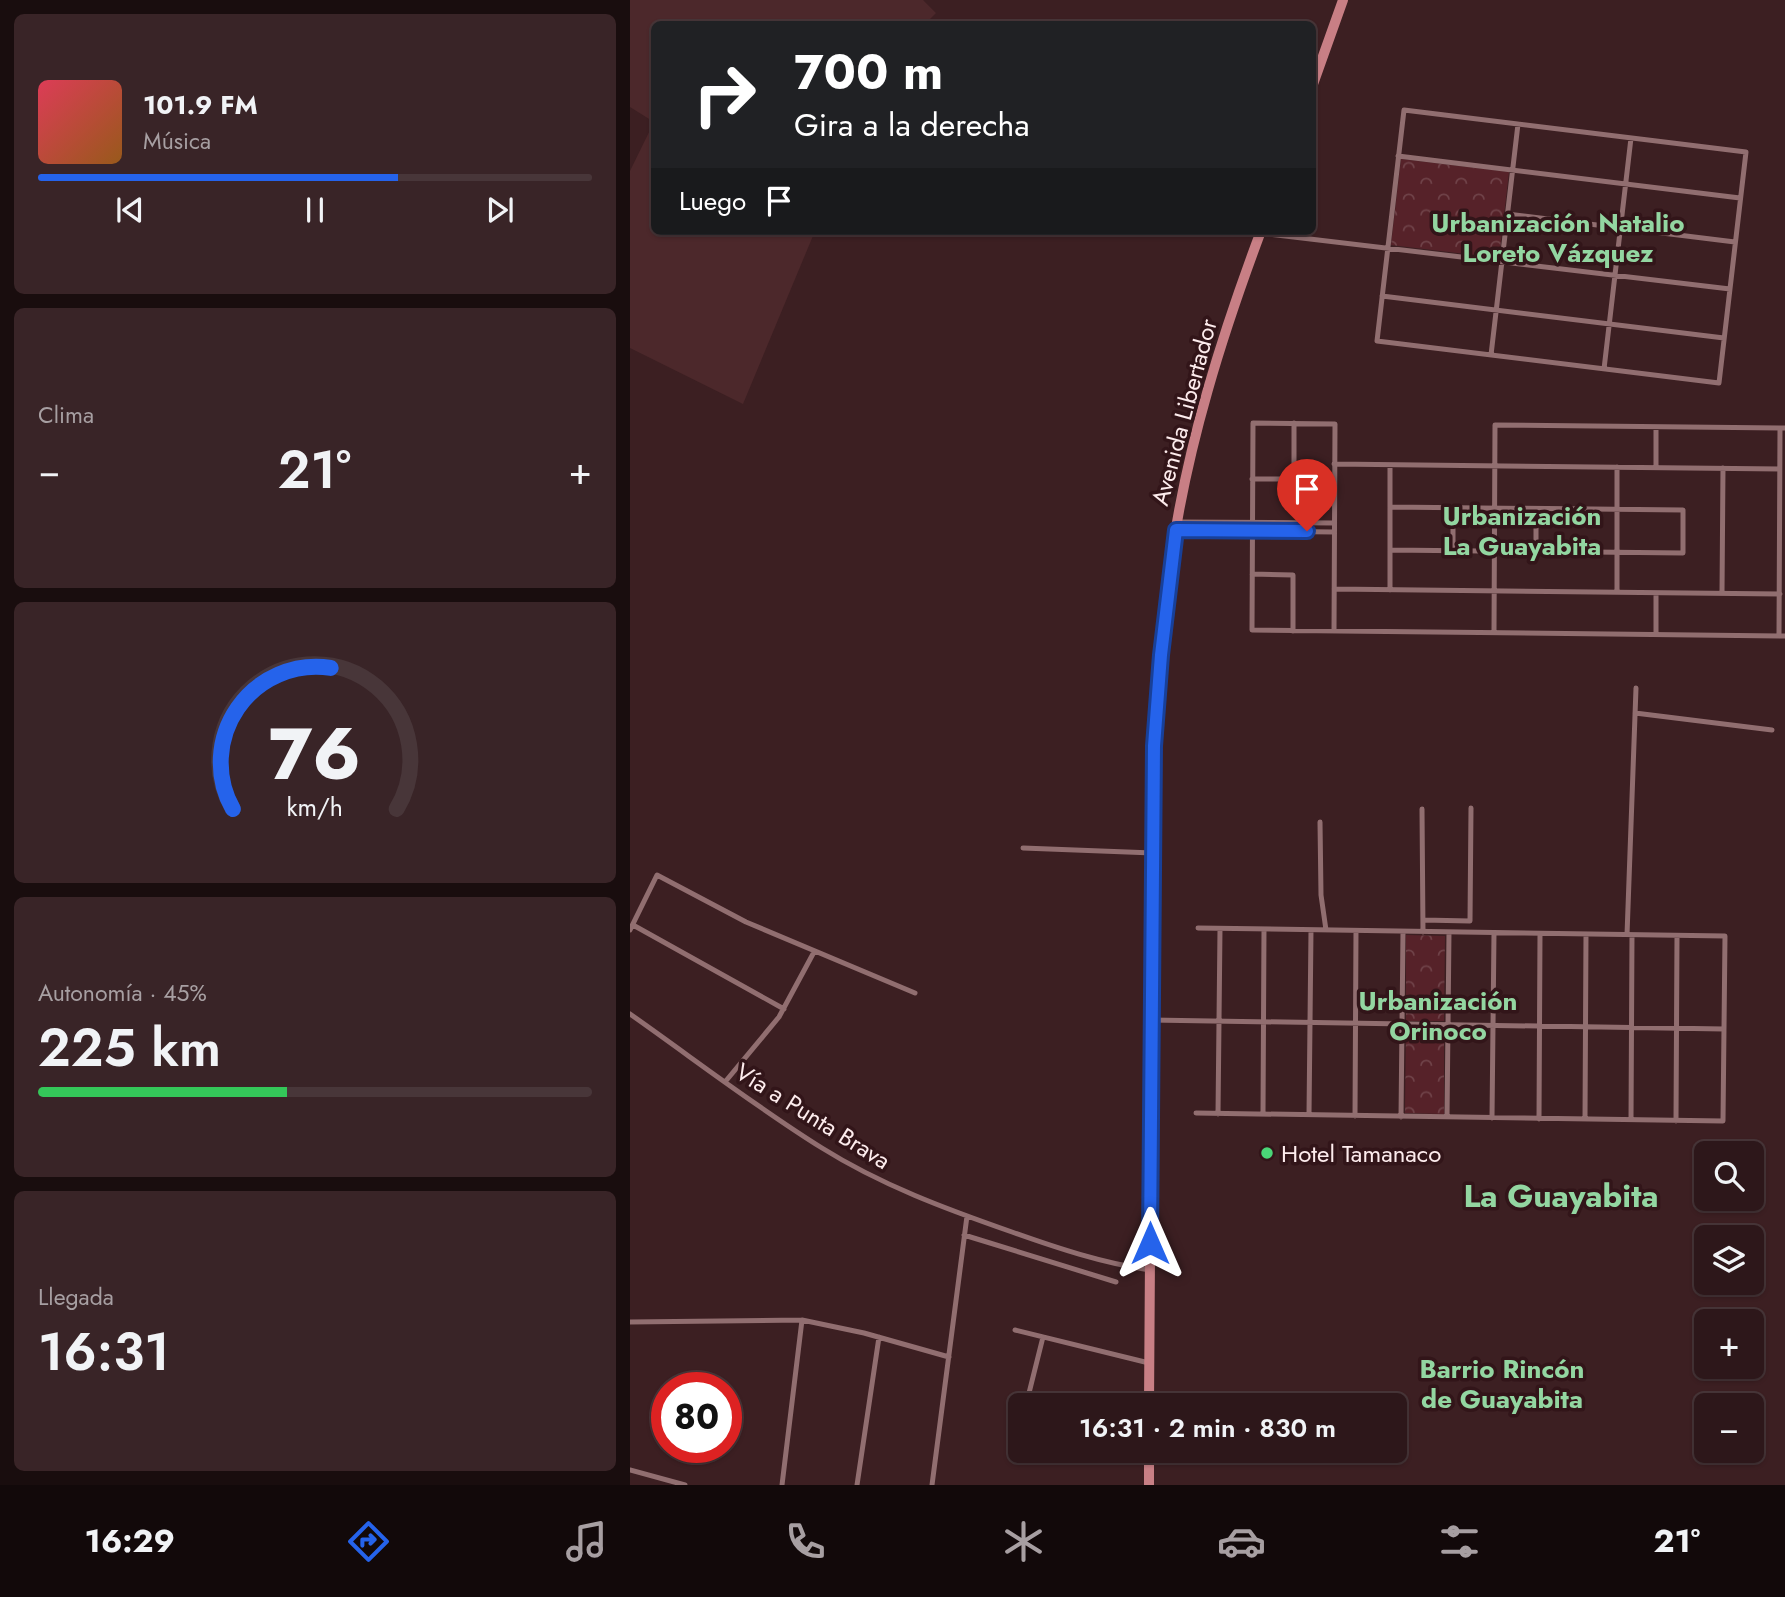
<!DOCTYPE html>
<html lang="es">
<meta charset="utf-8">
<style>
:root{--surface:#2d171a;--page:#392427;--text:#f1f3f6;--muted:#a79fa2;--line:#483639;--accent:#2563eb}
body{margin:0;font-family:Jost,sans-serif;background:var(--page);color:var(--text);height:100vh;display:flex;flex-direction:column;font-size:26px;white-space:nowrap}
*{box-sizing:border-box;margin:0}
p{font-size:23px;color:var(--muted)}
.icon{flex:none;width:38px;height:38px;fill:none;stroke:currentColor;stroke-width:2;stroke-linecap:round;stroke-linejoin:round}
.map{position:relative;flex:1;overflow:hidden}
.side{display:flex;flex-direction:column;gap:14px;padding:14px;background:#190d0e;width:630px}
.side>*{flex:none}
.top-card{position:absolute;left:21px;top:21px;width:665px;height:214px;border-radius:10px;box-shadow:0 2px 5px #0004,0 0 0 2px var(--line);background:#202124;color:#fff;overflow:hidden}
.tools{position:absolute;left:1064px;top:1141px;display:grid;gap:14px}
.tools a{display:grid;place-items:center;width:70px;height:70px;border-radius:10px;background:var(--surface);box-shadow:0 2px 5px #0004,0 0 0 2px var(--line);font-size:35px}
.speed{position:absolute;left:21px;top:1372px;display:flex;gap:14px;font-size:35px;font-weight:700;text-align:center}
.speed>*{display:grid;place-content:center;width:91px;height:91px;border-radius:50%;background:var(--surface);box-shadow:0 2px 5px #0004,0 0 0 2px var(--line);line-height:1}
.speed .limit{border:10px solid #d22;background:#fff;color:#111}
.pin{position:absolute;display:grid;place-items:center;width:60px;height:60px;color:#fff;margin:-72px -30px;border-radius:50% 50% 50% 0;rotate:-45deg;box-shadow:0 0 7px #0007}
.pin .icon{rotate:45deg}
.me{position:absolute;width:77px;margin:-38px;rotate:0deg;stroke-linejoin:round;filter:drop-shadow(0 0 5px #0008)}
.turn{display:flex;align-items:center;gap:24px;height:147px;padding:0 28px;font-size:32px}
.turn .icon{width:91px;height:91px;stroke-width:2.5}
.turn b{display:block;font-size:49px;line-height:60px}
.then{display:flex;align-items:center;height:66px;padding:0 28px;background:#0003;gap:14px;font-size:26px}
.big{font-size:52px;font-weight:600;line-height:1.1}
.side .widget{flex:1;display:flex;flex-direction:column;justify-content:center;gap:10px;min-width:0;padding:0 24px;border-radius:10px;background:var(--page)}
.side .dial{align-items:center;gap:0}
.dial svg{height:182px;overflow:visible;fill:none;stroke:var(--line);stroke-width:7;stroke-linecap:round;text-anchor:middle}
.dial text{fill:var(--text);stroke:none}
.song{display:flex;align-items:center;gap:21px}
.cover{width:84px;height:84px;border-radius:10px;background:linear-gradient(135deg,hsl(350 70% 55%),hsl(30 70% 35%))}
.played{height:7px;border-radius:4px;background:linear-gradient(90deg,var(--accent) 65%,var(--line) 65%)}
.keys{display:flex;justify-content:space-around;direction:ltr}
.heat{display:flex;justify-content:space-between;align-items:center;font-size:38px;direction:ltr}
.charge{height:10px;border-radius:5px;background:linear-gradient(90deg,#34c759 45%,var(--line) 0)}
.trip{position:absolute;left:378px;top:1393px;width:399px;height:70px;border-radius:10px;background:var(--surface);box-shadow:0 2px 5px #0004,0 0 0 2px var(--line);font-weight:600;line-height:70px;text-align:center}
.tab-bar{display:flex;height:112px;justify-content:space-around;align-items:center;background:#12090a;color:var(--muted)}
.tab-bar .icon{width:49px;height:49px}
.tab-bar .on{color:var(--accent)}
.tab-bar b{font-size:32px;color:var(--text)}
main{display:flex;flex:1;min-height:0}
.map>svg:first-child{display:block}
.built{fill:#4c282b}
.park{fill:url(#park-crowns)}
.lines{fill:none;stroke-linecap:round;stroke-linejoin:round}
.street{stroke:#916e70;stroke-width:5}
.highway{stroke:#c87f85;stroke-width:10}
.route-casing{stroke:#184099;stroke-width:18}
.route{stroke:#2563eb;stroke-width:12}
.poi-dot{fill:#4ad677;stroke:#321519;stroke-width:2.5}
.labels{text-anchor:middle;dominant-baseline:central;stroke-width:7;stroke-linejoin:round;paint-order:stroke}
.street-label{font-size:24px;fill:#fdeced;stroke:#321519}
.poi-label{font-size:24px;fill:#fdeced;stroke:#321519;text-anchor:start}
.neighbourhood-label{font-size:26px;font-weight:bold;fill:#93d6a1;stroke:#321519}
.district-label{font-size:32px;font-weight:bold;fill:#93d6a1;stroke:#321519}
</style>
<main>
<section class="side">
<div class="widget">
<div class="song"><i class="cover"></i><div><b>101.9 FM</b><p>Música</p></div></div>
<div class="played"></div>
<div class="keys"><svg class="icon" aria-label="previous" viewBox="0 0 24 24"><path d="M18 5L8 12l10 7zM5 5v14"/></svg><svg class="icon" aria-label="pause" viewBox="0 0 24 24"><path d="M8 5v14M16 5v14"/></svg><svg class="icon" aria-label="next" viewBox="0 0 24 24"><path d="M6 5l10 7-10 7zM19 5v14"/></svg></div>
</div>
<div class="widget"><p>Clima</p>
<div class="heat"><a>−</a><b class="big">21°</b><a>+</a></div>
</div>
<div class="widget dial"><svg viewBox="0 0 100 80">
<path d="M14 69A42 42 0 1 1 86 69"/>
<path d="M14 69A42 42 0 0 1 57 7" stroke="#2563eb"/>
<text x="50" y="56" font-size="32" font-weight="700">76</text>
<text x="50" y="72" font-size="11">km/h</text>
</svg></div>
<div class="widget"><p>Autonomía · 45%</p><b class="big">225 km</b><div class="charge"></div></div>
<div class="widget"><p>Llegada</p><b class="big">16:31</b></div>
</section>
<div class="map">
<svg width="1155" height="1485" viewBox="0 0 1155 1485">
<defs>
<pattern id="park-crowns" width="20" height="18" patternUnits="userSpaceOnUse" patternTransform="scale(1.75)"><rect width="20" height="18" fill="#562229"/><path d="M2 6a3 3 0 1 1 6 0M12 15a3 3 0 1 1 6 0" fill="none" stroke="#6f4248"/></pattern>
</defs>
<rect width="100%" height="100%" fill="#3c1f22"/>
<path class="built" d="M 0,0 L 293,0 L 306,13 L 295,24 L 24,24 L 24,231 L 185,231 L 113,404 L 0,348 L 0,171 L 24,122 L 0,107 Z"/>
<path class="park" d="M 771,159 L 879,172 L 869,258 L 761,245 Z
M 776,935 L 815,936 L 814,1021 L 776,1021 Z
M 776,1028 L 814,1028 L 814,1114 L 775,1113 Z"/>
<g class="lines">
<path class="street" d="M 774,110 L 1116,152 L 1089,383 L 747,341 Z
M 768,156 L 1110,198
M 877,214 L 1105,242
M 630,233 L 1100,289
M 752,296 L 1094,338
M 861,355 L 888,124
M 974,369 L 1001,138
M 704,464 L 1150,469
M 1026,467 L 1026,427
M 622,479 L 664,479 L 664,423
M 548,522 L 704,523
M 546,530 L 704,532
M 760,550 L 1053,553 L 1053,510 L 760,507
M 823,550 L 823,508
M 906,551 L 906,509
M 622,574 L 663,575 L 663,631
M 704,589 L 1150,594
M 760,590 L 760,465
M 987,592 L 987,467
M 1092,593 L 1093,468
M 704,631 L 705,424 L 623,423 L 622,630 L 1155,636
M 864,633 L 865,425 L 1155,428
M 1026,634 L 1026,593
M 1149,635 L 1150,428
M 1005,713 L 1142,730
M 792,809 L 793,932
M 690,822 L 691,895 L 696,930
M 393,848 L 523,853
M 793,920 L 840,921 L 841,808
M 3,925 L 154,1009
M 0,930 L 27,875 L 116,922 L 285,993
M 997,935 L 1006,688
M 0,1014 C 64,1059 126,1107 192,1148 C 251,1185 316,1209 382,1232 C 427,1248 472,1263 520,1270
M 521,1020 L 1094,1029
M 95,1082 L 149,1017 L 184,952
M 566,1113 L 1093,1121 L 1095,936 L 568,928
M 588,1114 L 590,929
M 633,1114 L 634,929
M 679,1115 L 681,930
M 725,1116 L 726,931
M 771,1117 L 773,932
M 817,1117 L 819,932
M 862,1118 L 864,933
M 909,1119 L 910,934
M 955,1119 L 956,934
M 1001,1120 L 1002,935
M 1046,1121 L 1047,936
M 334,1235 L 486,1282
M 0,1322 L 172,1320 L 234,1333 L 319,1357
M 385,1330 L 519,1363
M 399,1393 L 413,1337
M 0,1470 L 55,1485
M 152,1485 L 172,1320
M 227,1485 L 249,1337
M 302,1485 L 337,1216"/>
<path class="highway" d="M 682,87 L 713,0
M 519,1405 C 520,1256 521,1107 522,958 C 523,822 522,687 542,553 C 558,443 592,335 631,231
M 519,1485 L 519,1451"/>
</g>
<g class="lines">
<defs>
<path id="route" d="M 520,1243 L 524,746 L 531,655 L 546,530 L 677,531"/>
</defs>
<use href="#route" class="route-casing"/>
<use href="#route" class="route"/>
</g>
<circle class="poi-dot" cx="637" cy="1153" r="7"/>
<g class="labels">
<g class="street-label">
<text transform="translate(554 412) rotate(-75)">Avenida Libertador</text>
<text transform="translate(183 1116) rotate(32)">Vía a Punta Brava</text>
</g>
<g class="poi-label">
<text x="651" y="1153">Hotel Tamanaco</text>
</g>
<g class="neighbourhood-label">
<text x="928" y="223">Urbanización Natalio<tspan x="928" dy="30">Loreto Vázquez</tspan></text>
<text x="892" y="516">Urbanización<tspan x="892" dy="30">La Guayabita</tspan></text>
<text x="808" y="1001">Urbanización<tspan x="808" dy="30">Orinoco</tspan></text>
<text x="872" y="1369">Barrio Rincón<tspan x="872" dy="30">de Guayabita</tspan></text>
</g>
<g class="district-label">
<text x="931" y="1196">La Guayabita</text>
</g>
</g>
</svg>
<div class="tools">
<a><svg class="icon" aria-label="search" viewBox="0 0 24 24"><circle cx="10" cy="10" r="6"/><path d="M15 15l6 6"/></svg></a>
<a><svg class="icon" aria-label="layers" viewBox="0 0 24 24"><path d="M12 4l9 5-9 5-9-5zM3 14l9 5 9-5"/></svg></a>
<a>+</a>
<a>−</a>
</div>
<div class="speed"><div class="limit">80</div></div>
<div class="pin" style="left:677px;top:531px;background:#d93025"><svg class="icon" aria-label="arrive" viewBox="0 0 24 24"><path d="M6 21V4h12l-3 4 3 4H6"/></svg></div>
<svg class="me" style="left:520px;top:1243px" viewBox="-20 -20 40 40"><path d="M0-17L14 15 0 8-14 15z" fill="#2563eb" stroke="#fff" stroke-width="4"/></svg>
<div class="trip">16:31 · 2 min · 830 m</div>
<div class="top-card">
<div class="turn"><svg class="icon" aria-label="right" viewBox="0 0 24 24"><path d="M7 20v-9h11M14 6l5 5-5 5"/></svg><div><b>700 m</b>Gira a la derecha</div></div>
<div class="then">Luego<svg class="icon" aria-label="arrive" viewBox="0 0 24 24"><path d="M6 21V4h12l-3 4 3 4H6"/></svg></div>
</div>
</div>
</main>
<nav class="tab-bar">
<b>16:29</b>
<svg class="icon on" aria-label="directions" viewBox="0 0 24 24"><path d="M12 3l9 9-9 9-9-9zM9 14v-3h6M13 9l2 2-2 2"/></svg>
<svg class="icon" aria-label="music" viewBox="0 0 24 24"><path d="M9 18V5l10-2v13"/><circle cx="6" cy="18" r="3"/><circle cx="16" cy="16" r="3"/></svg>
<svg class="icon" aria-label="phone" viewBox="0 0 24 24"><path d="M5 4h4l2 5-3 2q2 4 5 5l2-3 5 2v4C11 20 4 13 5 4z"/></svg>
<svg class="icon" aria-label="climate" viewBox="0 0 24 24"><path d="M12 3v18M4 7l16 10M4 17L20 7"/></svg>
<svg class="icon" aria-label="car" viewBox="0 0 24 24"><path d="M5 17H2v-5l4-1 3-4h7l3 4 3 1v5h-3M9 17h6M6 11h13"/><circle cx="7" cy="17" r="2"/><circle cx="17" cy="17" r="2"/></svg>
<svg class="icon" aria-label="filters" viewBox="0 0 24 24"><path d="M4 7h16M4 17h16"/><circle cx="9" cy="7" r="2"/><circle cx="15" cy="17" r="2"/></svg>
<b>21°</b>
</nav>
